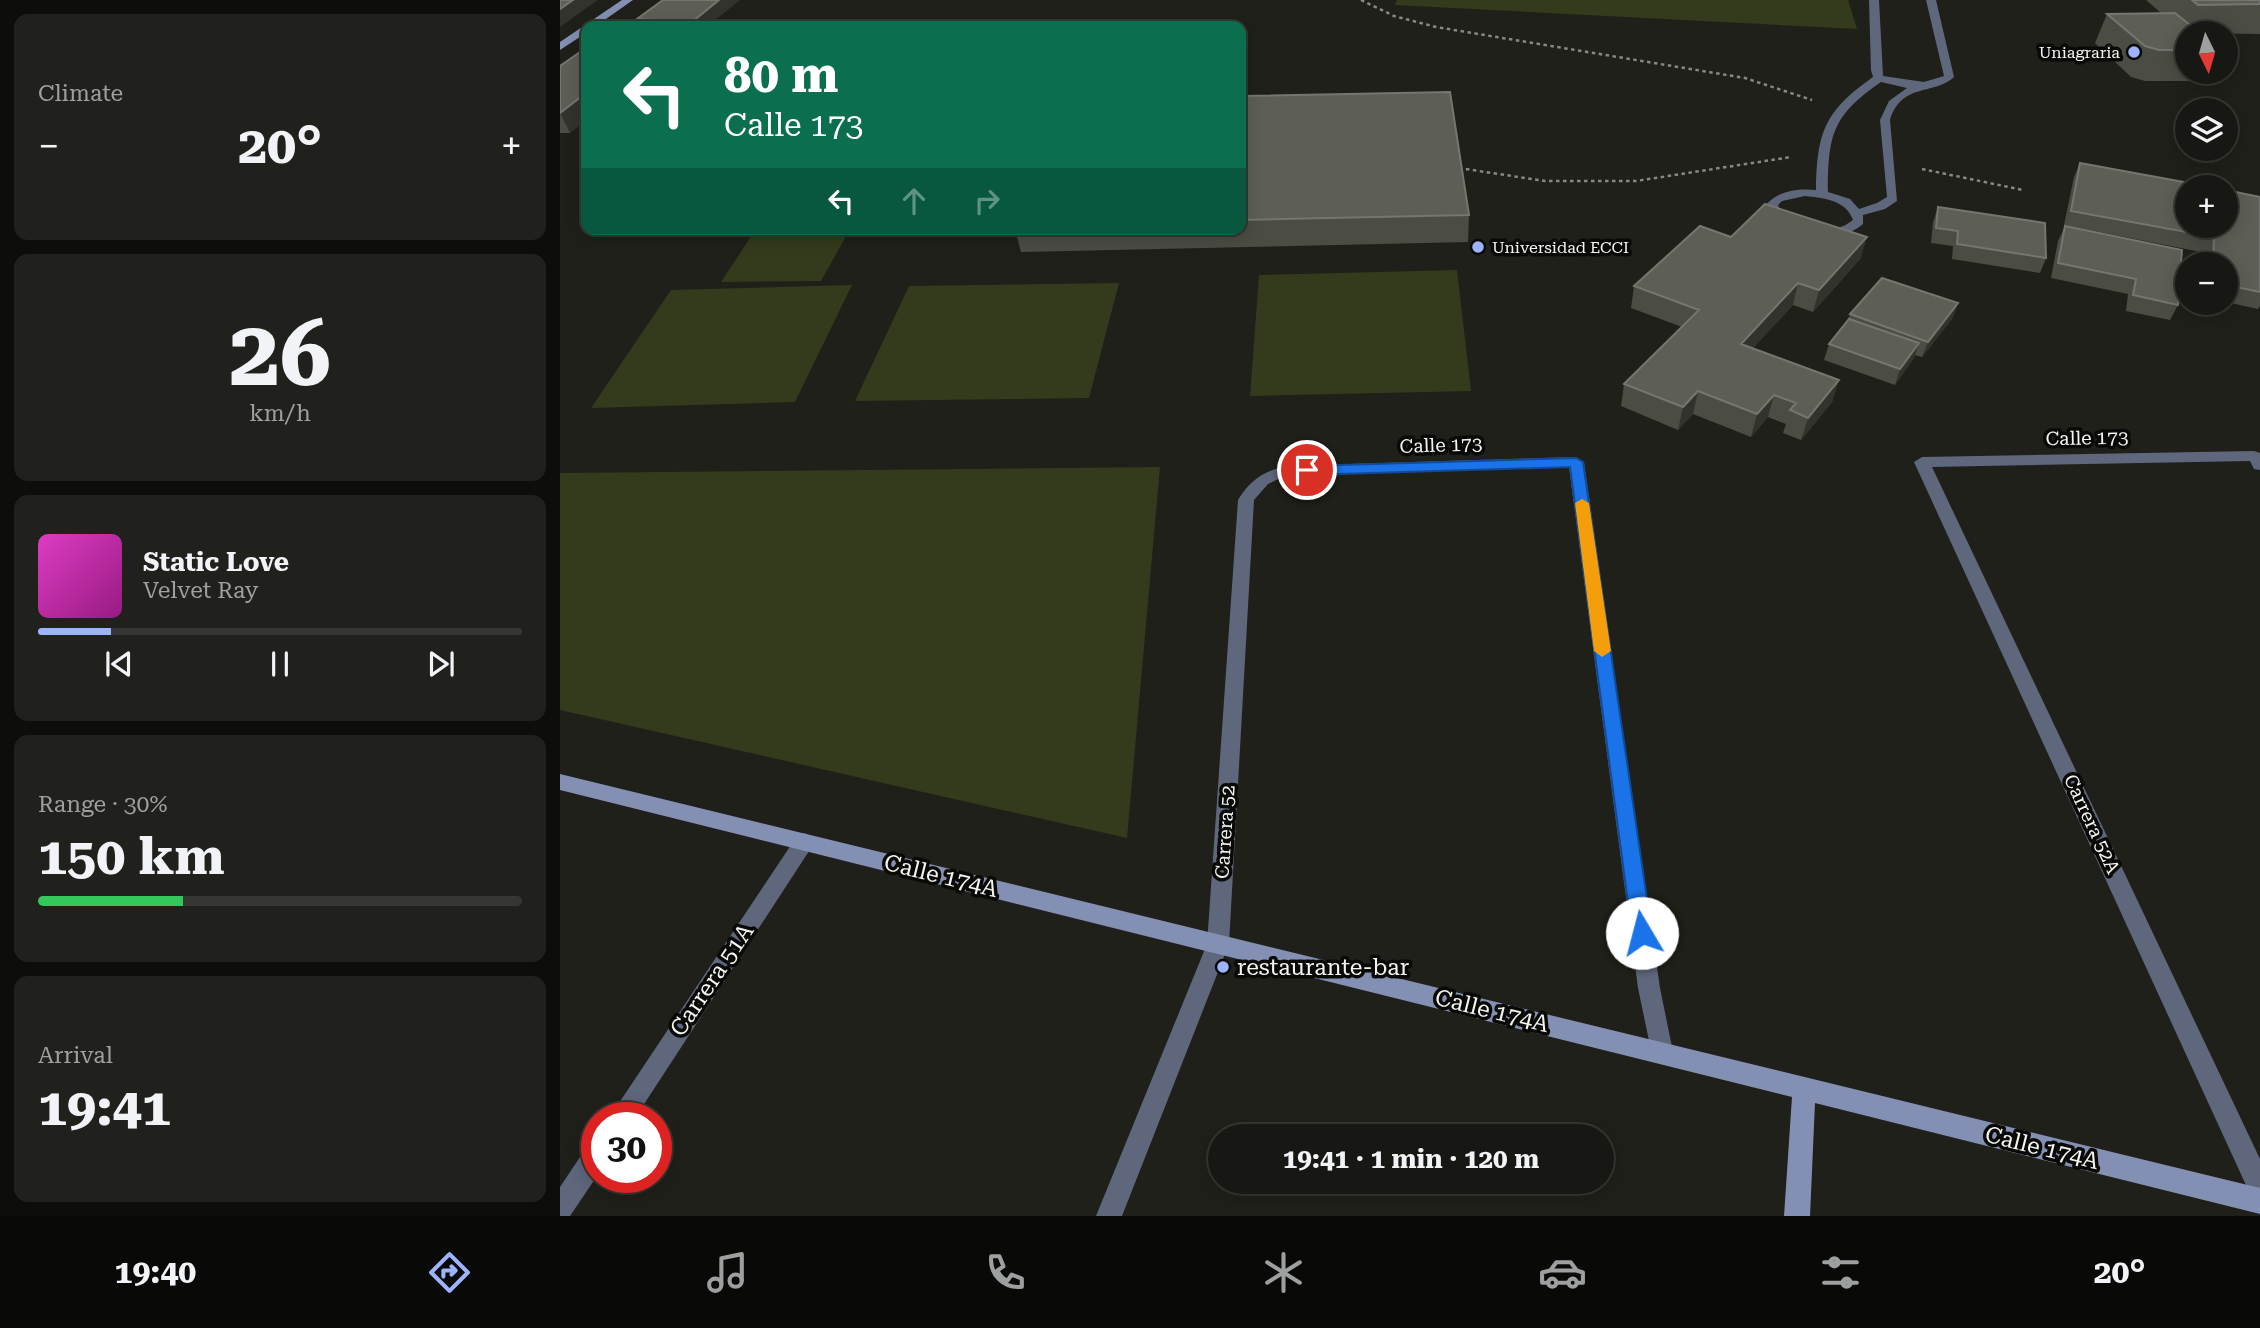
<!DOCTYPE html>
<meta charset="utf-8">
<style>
:root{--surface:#171813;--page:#20211c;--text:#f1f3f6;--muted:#9ea0a0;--line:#363733;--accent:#9db4fd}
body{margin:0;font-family:"Roboto Serif",serif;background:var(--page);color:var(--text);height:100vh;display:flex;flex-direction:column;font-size:26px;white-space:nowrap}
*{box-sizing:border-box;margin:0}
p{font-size:23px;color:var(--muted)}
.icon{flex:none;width:38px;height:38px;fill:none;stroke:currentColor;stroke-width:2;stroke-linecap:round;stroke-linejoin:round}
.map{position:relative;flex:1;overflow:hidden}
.panel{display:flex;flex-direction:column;gap:14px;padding:14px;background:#0d0d0a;width:560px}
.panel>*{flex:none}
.guide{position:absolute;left:21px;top:21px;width:665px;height:214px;border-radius:14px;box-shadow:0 4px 18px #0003,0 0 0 2px var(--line);background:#0b6e4f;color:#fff;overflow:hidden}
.needle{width:46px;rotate:175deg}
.buttons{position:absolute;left:1615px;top:21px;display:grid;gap:14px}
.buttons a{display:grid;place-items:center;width:63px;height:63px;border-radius:50%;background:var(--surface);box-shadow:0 4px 18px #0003,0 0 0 2px var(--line);font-size:35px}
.speed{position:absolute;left:21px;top:1102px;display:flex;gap:14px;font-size:35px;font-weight:700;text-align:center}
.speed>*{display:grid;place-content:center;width:91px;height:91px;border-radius:50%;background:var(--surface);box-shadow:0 4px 18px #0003,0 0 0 2px var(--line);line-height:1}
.speed .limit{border:10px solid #d22;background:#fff;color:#111}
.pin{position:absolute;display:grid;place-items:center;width:60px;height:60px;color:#fff;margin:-30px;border:4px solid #fff;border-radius:50%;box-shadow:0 2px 7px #0007}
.me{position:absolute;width:77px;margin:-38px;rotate:352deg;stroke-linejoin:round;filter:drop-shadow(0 0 5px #0008)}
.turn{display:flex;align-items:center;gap:24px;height:147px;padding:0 28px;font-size:32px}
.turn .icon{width:91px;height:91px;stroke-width:2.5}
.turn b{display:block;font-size:49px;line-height:60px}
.lanes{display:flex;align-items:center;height:66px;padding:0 28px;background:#0003;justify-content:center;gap:35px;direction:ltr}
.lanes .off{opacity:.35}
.big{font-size:52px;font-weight:700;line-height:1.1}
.panel .card{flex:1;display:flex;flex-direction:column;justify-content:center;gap:10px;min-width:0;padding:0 24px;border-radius:14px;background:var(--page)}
.panel .dial{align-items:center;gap:0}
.dial b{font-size:91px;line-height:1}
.song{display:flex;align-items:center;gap:21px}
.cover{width:84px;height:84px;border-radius:10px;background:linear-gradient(135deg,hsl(310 70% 55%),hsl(310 70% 35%))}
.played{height:7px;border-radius:4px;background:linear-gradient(90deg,var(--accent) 15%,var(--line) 15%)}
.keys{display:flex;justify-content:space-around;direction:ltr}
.heat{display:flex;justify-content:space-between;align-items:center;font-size:38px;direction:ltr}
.charge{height:10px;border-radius:5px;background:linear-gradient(90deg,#34c759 30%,var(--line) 0)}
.trip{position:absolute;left:648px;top:1124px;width:406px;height:70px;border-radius:35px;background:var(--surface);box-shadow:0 4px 18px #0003,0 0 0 2px var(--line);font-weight:700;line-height:70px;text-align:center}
.menu{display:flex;height:112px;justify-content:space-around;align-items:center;background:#090a08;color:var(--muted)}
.menu .icon{width:49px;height:49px}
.menu .active{color:var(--accent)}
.menu b{font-size:32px;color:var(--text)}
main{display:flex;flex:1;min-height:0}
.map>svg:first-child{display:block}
.green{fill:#343a1c}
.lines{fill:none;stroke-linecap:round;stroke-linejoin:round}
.path{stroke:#888983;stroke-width:2.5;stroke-dasharray:3.5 3.5;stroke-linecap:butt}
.lane{fill:#5f677d;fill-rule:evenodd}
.street{fill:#5f677d;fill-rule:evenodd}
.secondary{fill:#8490b3;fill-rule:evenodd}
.wall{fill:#4b4d45}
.shaded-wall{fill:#32332c}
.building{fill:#5d5f57;stroke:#75766f;stroke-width:2}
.route{fill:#1a73e8;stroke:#114b97;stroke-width:2}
.slow{fill:#f59e0b}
.poi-dot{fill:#9db4fd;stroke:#090a07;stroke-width:2.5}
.labels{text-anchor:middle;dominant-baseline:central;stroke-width:7;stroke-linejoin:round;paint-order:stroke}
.far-poi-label{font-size:16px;fill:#f4f5f0;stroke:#090a07;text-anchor:end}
.street-label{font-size:19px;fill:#f4f5f0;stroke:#090a07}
.near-street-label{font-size:23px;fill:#f4f5f0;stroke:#090a07}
.near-poi-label{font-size:23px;fill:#f4f5f0;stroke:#090a07;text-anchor:start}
</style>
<main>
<section class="panel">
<div class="card"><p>Climate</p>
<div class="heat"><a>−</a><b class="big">20°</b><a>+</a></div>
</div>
<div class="card dial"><b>26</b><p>km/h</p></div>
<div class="card">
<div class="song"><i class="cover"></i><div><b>Static Love</b><p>Velvet Ray</p></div></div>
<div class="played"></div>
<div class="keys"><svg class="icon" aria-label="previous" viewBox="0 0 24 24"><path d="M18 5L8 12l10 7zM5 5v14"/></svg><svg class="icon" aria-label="pause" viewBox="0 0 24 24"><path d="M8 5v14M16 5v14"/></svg><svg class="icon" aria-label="next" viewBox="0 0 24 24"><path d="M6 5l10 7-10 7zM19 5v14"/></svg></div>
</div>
<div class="card"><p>Range · 30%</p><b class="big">150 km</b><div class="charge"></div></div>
<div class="card"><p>Arrival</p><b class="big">19:41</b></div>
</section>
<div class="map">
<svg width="1700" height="1216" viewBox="0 0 1700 1216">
<rect width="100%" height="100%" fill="#1f2019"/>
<path class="green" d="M 837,0 L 1288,0 L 1297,29 L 835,5 Z
M 196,229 L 290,229 L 261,281 L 161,282 Z
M 897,270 L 911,391 L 690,396 L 699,275 Z
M 559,283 L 529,398 L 295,401 L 349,286 Z
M 292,285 L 235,402 L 31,408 L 111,290 Z
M 600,467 L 567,838 L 0,710 L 0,473 Z"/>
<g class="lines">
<path class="path" d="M 801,0 L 834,16 L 876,27 L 1185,78 L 1252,100
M 899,168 L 985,181 L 1076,181 L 1231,157
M 1362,169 L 1463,190"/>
<path class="lane" d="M 1309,0 L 1319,0 L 1323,76 L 1364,82 L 1384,76 L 1366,0 L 1376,0 L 1394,77 C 1373,96 1342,82 1330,120 L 1337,201 L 1325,209 L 1303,215 L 1303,224 C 1276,247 1216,245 1206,205 C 1217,191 1238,188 1256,190 C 1257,131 1265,111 1313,77 L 1311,70 ZM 1321,82 L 1347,88 L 1329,101 L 1320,120 L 1327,197 L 1317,203 L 1299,209 L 1290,199 L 1268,192 C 1268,134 1273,115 1321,82 ZM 1245,196 C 1264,198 1286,200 1293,220 C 1271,238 1226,236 1218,205 L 1222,201 Z"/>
<path class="street" d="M 1694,451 L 1700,453 L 1700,470 L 1694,469 L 1690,461 L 1372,467 L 1700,1159 L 1700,1200 L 1691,1196 L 1354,462 L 1362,457 Z
M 1016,457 L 1024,462 L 1100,988 L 1113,1052 L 1109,1060 L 1101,1064 L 1093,1060 L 1078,988 L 1009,467 L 725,476 L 708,484 L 694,500 L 669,944 L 562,1216 L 536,1216 L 647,944 L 678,500 C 690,480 703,472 725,466 Z
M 244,833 L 251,836 L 254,842 L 251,848 L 75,1118 L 49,1118 L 237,836 Z
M 37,1142 L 37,1176 L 10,1216 L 0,1216 L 0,1187 L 28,1145 Z"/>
<path class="secondary" d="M 62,0 L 73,0 L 36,26 L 26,26 L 26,33 L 0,50 L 0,42 Z
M 0,774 L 1700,1188 L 1700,1214 L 1255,1103 L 1250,1216 L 1224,1216 L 1232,1097 L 0,790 Z"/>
</g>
<path class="wall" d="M 103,0 L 148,26 L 80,26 L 77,19 Z
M 1586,0 L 1700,0 L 1700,34 L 1628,33 L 1628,72 L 1643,72 L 1641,77 L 1633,81 L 1585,81 L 1571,77 L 1535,43 L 1547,14 L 1601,13 Z
M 0,66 L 10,133 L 0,133 Z
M 681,96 L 909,215 L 908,242 L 461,252 L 455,229 L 681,229 Z
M 1520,163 L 1700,197 L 1700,306 L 1698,309 L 1666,302 L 1666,264 L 1645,264 L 1646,253 L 1504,225 L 1514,177 Z
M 1378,207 L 1486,258 L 1480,273 L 1392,259 L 1393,246 L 1371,243 L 1373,222 Z
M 1505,226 L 1618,305 L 1610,320 L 1566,311 L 1568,294 L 1491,278 L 1498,241 Z
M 1301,258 L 1253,312 L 1233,305 L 1193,348 L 1279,380 L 1272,402 L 1241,440 L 1223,433 L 1226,424 L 1208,417 L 1191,437 L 1133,414 L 1118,430 L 1061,406 L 1064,384 L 1122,327 L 1071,308 L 1074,286 Z
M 1398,303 L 1392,319 L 1362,357 L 1355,355 L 1354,358 L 1335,385 L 1264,360 L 1269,344 L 1287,322 L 1290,314 Z"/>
<path class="shaded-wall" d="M 13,0 L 38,0 L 0,27 L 0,9 Z
M 159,0 L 180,0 L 148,26 L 133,26 L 132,22 Z
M 1637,72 L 1643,72 L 1641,77 L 1633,81 Z
M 26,93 L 26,121 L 10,133 L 0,113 Z
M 1307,237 L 1301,258 L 1253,312 L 1259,290 Z
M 1238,283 L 1233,305 L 1176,366 L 1181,344 Z
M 1398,303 L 1392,319 L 1362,357 L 1368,342 Z
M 1359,343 L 1354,358 L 1335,385 L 1340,369 Z
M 1279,380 L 1272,402 L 1241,440 L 1248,418 Z
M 1138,391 L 1133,414 L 1118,430 L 1123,407 Z
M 1214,395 L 1208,417 L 1191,437 L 1197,414 Z"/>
<path class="building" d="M 0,0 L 13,0 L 0,9 Z
M 103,0 L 159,0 L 132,22 L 77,19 Z
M 1632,0 L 1700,0 L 1700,4 L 1638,5 Z
M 1615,13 L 1640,33 L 1628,33 L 1628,50 L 1599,50 L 1585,46 L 1547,14 Z
M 26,48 L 26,93 L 0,113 L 0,66 Z
M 890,92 L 909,215 L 681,220 L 681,96 Z
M 1520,163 L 1651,187 L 1628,187 L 1628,226 L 1666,226 L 1666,190 L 1700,197 L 1700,292 L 1666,285 L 1666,264 L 1653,264 L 1654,237 L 1511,211 Z
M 1205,204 L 1307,237 L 1259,290 L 1238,283 L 1181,344 L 1279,380 L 1248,418 L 1230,410 L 1236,403 L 1214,395 L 1197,414 L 1138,391 L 1123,407 L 1064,384 L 1139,310 L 1074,286 L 1140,226 L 1171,237 Z
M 1378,207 L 1485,223 L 1486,258 L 1397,244 L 1398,231 L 1376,228 Z
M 1505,226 L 1622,250 L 1618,305 L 1573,295 L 1576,279 L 1498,263 Z
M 1322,278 L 1398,303 L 1368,342 L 1290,314 Z
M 1289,319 L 1359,343 L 1340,369 L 1269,344 Z"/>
<path class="route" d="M 1016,458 L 1023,462 L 1092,933 L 1089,939 L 1082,942 L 1075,939 L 1072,933 L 1010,467 L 747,475 L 740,470 L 747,466 Z"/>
<path class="slow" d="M 1022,499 L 1029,503 L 1051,651 L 1042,657 L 1034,651 L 1015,503 Z"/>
<g class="poi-dot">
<circle cx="1574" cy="52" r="7"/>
<circle cx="918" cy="247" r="7"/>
<circle cx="663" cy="967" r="7"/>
</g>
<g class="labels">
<g class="far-poi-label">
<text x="1560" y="52">Uniagraria</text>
<text x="932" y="247" text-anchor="start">Universidad ECCI</text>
</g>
<g class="street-label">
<text transform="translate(1527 438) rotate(-1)">Calle 173</text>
<text transform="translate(881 445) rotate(-2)">Calle 173</text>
<text transform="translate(1532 824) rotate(65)">Carrera 52A</text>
<text transform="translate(665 832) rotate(-86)">Carrera 52</text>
</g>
<g class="near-street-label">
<text transform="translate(381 876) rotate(14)">Calle 174A</text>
<text transform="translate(152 980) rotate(-56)">Carrera 51A</text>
<text transform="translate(932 1011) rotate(14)">Calle 174A</text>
<text transform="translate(1482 1148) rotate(14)">Calle 174A</text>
</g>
<g class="near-poi-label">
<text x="677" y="967">restaurante-bar</text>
</g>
</g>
</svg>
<div class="buttons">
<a><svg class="needle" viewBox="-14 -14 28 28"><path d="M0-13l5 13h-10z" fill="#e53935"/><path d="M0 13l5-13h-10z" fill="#9ea0a0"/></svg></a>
<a><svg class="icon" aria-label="layers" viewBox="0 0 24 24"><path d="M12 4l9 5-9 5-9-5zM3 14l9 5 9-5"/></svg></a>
<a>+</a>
<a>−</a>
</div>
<div class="speed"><div class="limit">30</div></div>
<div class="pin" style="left:747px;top:470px;background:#d93025"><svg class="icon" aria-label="arrive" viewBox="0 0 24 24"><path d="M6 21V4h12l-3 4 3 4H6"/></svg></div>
<svg class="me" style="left:1082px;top:933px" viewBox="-20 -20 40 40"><circle r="19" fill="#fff"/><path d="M0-13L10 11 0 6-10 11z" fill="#1a73e8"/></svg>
<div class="trip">19:41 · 1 min · 120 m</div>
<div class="guide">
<div class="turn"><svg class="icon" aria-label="left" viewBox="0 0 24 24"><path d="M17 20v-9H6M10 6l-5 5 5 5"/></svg><div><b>80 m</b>Calle 173</div></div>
<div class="lanes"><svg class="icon" aria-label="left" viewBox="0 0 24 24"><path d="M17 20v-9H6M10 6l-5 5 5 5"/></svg><svg class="icon off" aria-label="ahead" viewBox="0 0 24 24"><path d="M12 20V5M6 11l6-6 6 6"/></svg><svg class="icon off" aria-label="right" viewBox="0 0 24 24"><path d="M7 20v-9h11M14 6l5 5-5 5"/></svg></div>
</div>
</div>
</main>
<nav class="menu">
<b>19:40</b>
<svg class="icon active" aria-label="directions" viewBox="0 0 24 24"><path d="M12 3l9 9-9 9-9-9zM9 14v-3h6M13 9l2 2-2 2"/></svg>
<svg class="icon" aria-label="music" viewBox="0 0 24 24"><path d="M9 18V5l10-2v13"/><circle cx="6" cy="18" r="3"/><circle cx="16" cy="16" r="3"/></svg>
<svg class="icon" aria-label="phone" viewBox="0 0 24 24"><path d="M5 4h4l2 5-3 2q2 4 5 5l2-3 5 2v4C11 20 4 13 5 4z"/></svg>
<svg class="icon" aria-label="climate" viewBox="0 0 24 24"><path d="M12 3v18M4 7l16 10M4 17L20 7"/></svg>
<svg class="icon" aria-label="car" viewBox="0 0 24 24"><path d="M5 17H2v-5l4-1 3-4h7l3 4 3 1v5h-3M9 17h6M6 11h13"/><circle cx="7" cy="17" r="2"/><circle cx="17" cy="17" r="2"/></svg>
<svg class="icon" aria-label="filters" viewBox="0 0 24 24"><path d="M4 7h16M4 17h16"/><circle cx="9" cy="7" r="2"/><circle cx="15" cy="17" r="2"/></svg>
<b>20°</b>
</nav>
